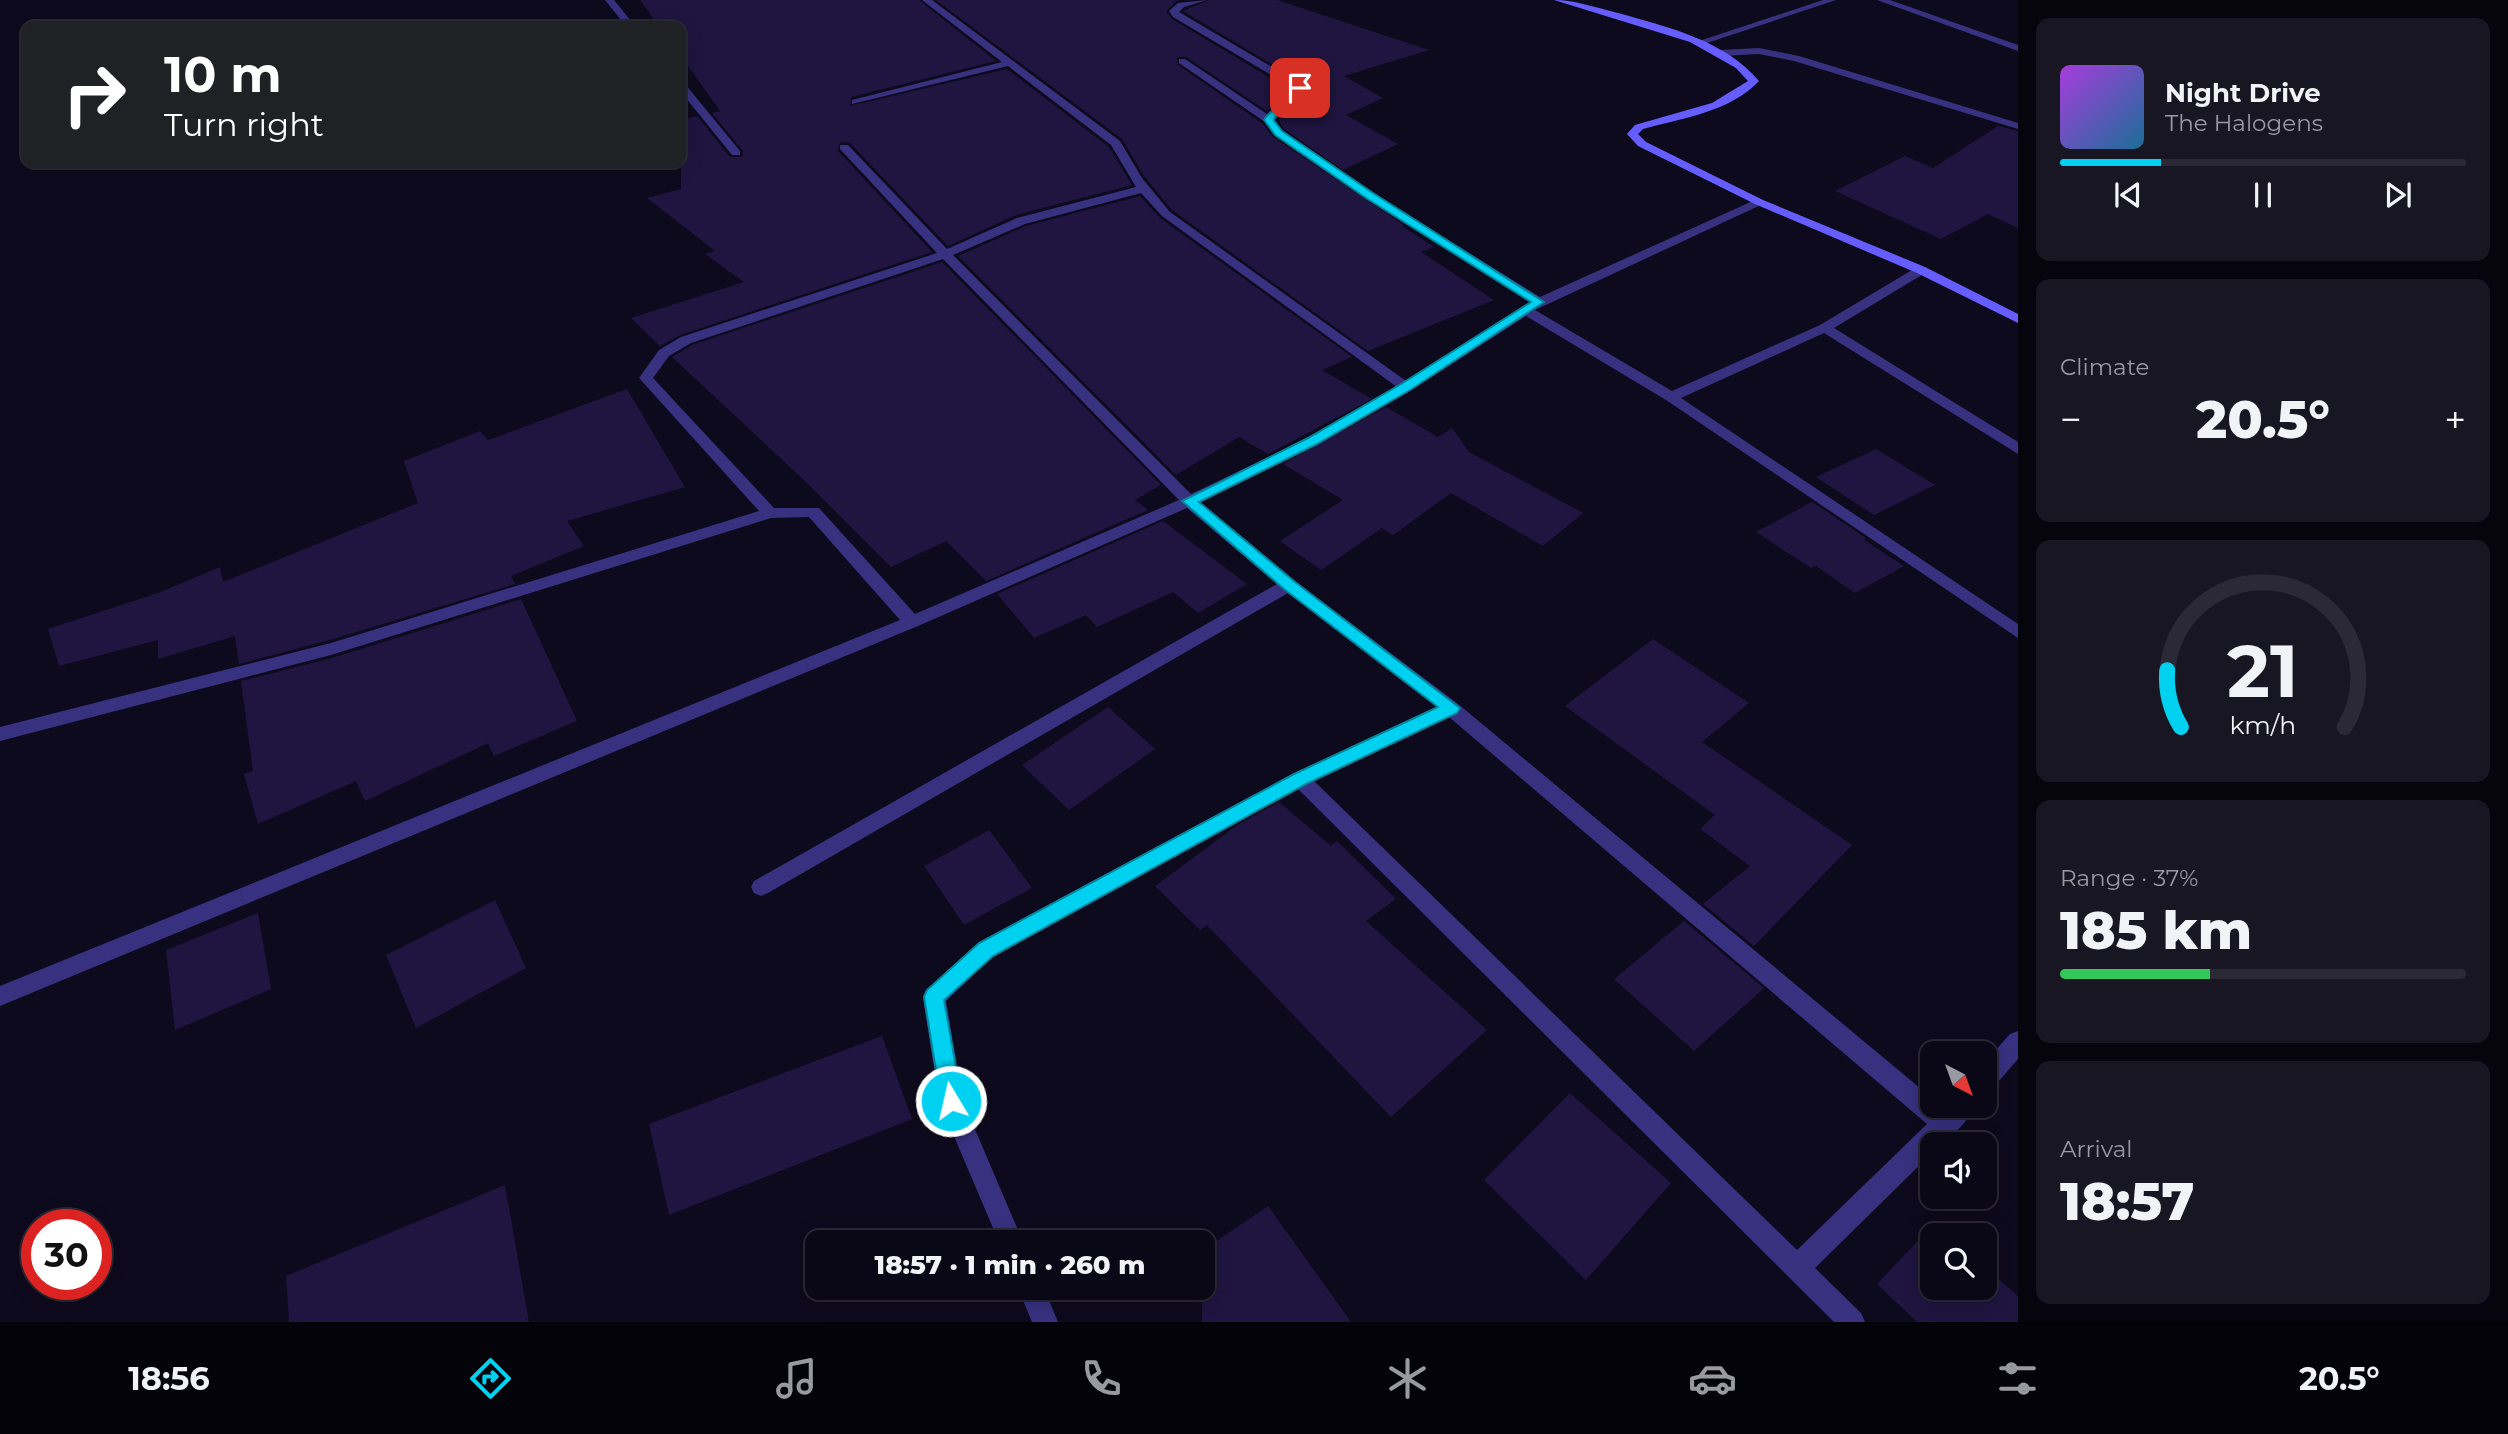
<!DOCTYPE html>
<meta charset="utf-8">
<style>
:root{--surface:#0a0816;--page:#181623;--text:#f1f3f6;--muted:#999aa1;--line:#2a2935;--accent:#00d1f1}
body{margin:0;font-family:Montserrat,sans-serif;background:var(--page);color:var(--text);height:100vh;display:flex;flex-direction:column;font-size:26px;white-space:nowrap}
*{box-sizing:border-box;margin:0}
p{font-size:23px;color:var(--muted)}
.icon{flex:none;width:38px;height:38px;fill:none;stroke:currentColor;stroke-width:2;stroke-linecap:round;stroke-linejoin:round}
.map{position:relative;flex:1;overflow:hidden}
.side{display:flex;flex-direction:column;gap:18px;padding:18px;background:#06040c;width:490px}
.side>*{flex:none}
.top-card{position:absolute;left:21px;top:21px;width:665px;height:147px;border-radius:14px;box-shadow:0 4px 18px #0003,0 0 0 2px var(--line);background:#202124;color:#fff;overflow:hidden}
.needle{width:46px;rotate:139deg}
.tools{position:absolute;left:1920px;top:1041px;display:grid;gap:14px}
.tools a{display:grid;place-items:center;width:77px;height:77px;border-radius:14px;background:var(--surface);box-shadow:0 4px 18px #0003,0 0 0 2px var(--line);font-size:35px}
.speed{position:absolute;left:21px;top:1209px;display:flex;gap:14px;font-size:35px;font-weight:700;text-align:center}
.speed>*{display:grid;place-content:center;width:91px;height:91px;border-radius:50%;background:var(--surface);box-shadow:0 4px 18px #0003,0 0 0 2px var(--line);line-height:1}
.speed .limit{border:10px solid #d22;background:#fff;color:#111}
.pin{position:absolute;display:grid;place-items:center;width:60px;height:60px;color:#fff;margin:-30px;border-radius:14px;box-shadow:0 4px 10px #0006}
.me{position:absolute;width:77px;margin:-38px;rotate:351deg;stroke-linejoin:round;filter:drop-shadow(0 0 5px #0008)}
.turn{display:flex;align-items:center;gap:24px;height:147px;padding:0 28px;font-size:32px}
.turn .icon{width:91px;height:91px;stroke-width:2.5}
.turn b{display:block;font-size:49px;line-height:60px}
.big{font-size:52px;font-weight:800;line-height:1.1}
.side .widget{flex:1;display:flex;flex-direction:column;justify-content:center;gap:10px;min-width:0;padding:0 24px;border-radius:14px;background:var(--page)}
.side .dial{align-items:center;gap:0}
.dial svg{height:182px;overflow:visible;fill:none;stroke:var(--line);stroke-width:7;stroke-linecap:round;text-anchor:middle}
.dial text{fill:var(--text);stroke:none}
.song{display:flex;align-items:center;gap:21px}
.cover{width:84px;height:84px;border-radius:10px;background:linear-gradient(135deg,hsl(280 70% 55%),hsl(200 70% 35%))}
.played{height:7px;border-radius:4px;background:linear-gradient(90deg,var(--accent) 25%,var(--line) 25%)}
.keys{display:flex;justify-content:space-around;direction:ltr}
.heat{display:flex;justify-content:space-between;align-items:center;font-size:38px;direction:ltr}
.charge{height:10px;border-radius:5px;background:linear-gradient(90deg,#34c759 37%,var(--line) 0)}
.trip{position:absolute;left:805px;top:1230px;width:410px;height:70px;border-radius:14px;background:var(--surface);box-shadow:0 4px 18px #0003,0 0 0 2px var(--line);font-weight:800;line-height:70px;text-align:center}
.tab-bar{display:flex;height:112px;justify-content:space-around;align-items:center;background:#040309;color:var(--muted)}
.tab-bar .icon{width:49px;height:49px}
.tab-bar .selected{color:var(--accent)}
.tab-bar b{font-size:32px;color:var(--text)}
main{display:flex;flex:1;min-height:0}
.map>svg:first-child{display:block}
.building{fill:#1f1540}
.lines{fill:none;stroke-linecap:round;stroke-linejoin:round}
.minor{fill:#373180;fill-rule:evenodd}
.secondary{fill:#665dff;fill-rule:evenodd}
.route{fill:#00d1f1;stroke:#00889d;stroke-width:2}
</style>
<main>
<div class="map">
<svg width="2018" height="1322" viewBox="0 0 2018 1322">
<rect width="100%" height="100%" fill="#0e0a1d"/>
<path class="building" d="M 640,0 L 919,0 L 996,61 L 851,97 L 850,106 L 1007,69 L 1109,147 L 1132,185 L 1016,215 L 948,246 L 850,143 L 840,142 L 838,151 L 932,252 L 680,335 L 660,346 L 631,318 L 744,282 L 705,254 L 715,251 L 647,198 L 681,189 L 681,120 L 697,116 L 730,157 L 742,157 L 743,151 L 712,113 L 720,111 L 681,56 L 681,26 L 659,26 Z
M 936,0 L 1181,0 L 1176,1 L 1166,11 L 1172,19 L 1292,91 L 1267,111 L 1186,57 L 1177,57 L 1178,65 L 1263,124 L 1273,137 L 1404,225 L 1402,226 L 1434,247 L 1421,252 L 1494,300 L 1368,351 L 1172,210 L 1144,176 L 1122,139 Z
M 1209,0 L 1277,0 L 1429,50 L 1344,76 L 1383,98 L 1346,115 L 1398,144 L 1343,170 L 1284,129 L 1278,120 L 1306,97 L 1305,84 L 1183,11 Z
M 1998,126 L 2018,131 L 2018,228 L 1988,214 L 1941,239 L 1835,191 L 1905,156 L 1933,168 Z
M 1140,196 L 1160,218 L 1352,357 L 1322,370 L 1372,399 L 1268,454 L 1239,437 L 1176,475 L 958,256 L 1026,226 Z
M 942,262 L 1161,485 L 1135,500 L 1148,510 L 986,581 L 946,541 L 891,567 L 807,483 L 672,357 L 692,345 Z
M 627,389 L 685,487 L 567,521 L 584,546 L 511,576 L 515,584 L 330,640 L 239,664 L 235,636 L 158,659 L 158,640 L 59,666 L 48,629 L 158,593 L 220,567 L 223,582 L 418,503 L 404,461 L 480,431 L 488,440 Z
M 1386,407 L 1438,437 L 1452,428 L 1469,452 L 1583,513 L 1543,546 L 1451,493 L 1393,535 L 1382,528 L 1321,570 L 1280,541 L 1343,500 L 1283,464 Z
M 1876,449 L 1935,485 L 1874,515 L 1816,477 Z
M 1812,502 L 1866,538 L 1864,540 L 1904,566 L 1855,593 L 1816,566 L 1811,568 L 1756,532 Z
M 1163,521 L 1247,584 L 1198,613 L 1173,592 L 1097,627 L 1086,615 L 1034,638 L 997,594 Z
M 521,599 L 577,721 L 494,756 L 488,743 L 365,801 L 356,781 L 258,824 L 244,774 L 253,771 L 241,681 L 332,658 Z
M 1653,639 L 1749,703 L 1702,742 L 1852,845 L 1754,946 L 1703,904 L 1750,866 L 1700,829 L 1715,815 L 1565,706 Z
M 1108,707 L 1155,749 L 1069,810 L 1022,765 Z
M 1279,802 L 1331,846 L 1337,841 L 1396,899 L 1366,921 L 1487,1030 L 1391,1117 L 1207,925 L 1200,930 L 1155,886 L 1239,824 Z
M 989,830 L 1032,888 L 964,925 L 924,866 Z
M 495,900 L 526,968 L 416,1028 L 386,955 Z
M 258,913 L 271,989 L 175,1030 L 166,950 Z
M 1684,921 L 1764,988 L 1694,1051 L 1614,979 Z
M 882,1036 L 912,1119 L 669,1215 L 649,1124 Z
M 1570,1093 L 1671,1183 L 1586,1280 L 1484,1180 Z
M 505,1185 L 529,1322 L 289,1322 L 286,1276 Z
M 1268,1206 L 1351,1322 L 1202,1322 L 1202,1251 Z
M 1936,1222 L 1951,1236 L 1932,1236 L 1932,1288 L 1984,1288 L 1984,1266 L 2018,1296 L 2018,1322 L 1917,1322 L 1877,1284 Z"/>
<g class="lines">
<path class="minor" d="M 605,0 L 614,0 L 635,26 L 626,26 Z
M 922,0 L 932,0 L 1120,141 L 1142,178 L 1170,212 L 1406,381 L 1530,302 L 1366,198 L 1274,135 L 1265,122 L 1179,63 L 1179,59 L 1185,59 L 1267,114 L 1295,92 L 1295,89 L 1173,17 L 1169,11 L 1178,3 L 1207,0 L 1184,7 L 1179,12 L 1304,86 L 1304,95 L 1274,120 L 1282,131 L 1374,194 L 1540,297 L 1755,200 L 1763,200 L 1763,204 L 1535,310 L 1672,391 L 1820,325 L 1917,267 L 1925,267 L 1925,273 L 1834,328 L 2018,442 L 2018,454 L 1824,333 L 1681,398 L 2018,624 L 2018,638 L 1666,400 L 1526,316 L 1411,390 L 1318,444 L 1200,502 L 1295,581 L 1457,703 L 1932,1098 L 1932,1106 L 1944,1108 L 1975,1106 C 1969,1120 1948,1144 1932,1144 L 1932,1153 L 1815,1268 L 1861,1313 L 1865,1322 L 1834,1322 L 1298,789 L 993,956 L 946,1001 L 963,1101 L 1023,1242 L 999,1242 L 939,1101 L 923,997 L 926,990 L 979,942 L 1293,774 L 1437,707 L 1288,593 L 768,893 L 761,896 L 754,893 L 751,887 L 754,881 L 1277,584 L 1187,508 L 918,626 L 0,1006 L 0,986 L 900,620 L 809,517 L 771,518 L 331,655 L 0,741 L 0,727 L 331,643 L 759,511 L 639,378 L 659,350 L 681,337 L 937,253 L 840,149 L 840,145 L 848,145 L 947,249 L 1017,218 L 1136,187 L 1111,145 L 1008,66 L 852,104 L 852,100 L 1002,62 ZM 1141,193 L 1162,216 L 1397,387 L 1308,438 L 1191,494 L 953,255 L 1025,224 ZM 943,259 L 1179,500 L 915,614 L 819,508 L 774,508 L 653,378 L 669,356 L 691,343 ZM 1449,717 L 1927,1124 L 1797,1250 L 1314,781 Z
M 1823,0 L 1836,0 L 1704,44 L 1696,42 Z
M 1877,0 L 1890,0 L 2018,45 L 2018,51 Z
M 1759,48 L 1799,56 L 2018,123 L 2018,129 L 1794,61 L 1759,54 L 1721,56 L 1716,53 L 1721,50 Z
M 681,83 L 685,84 L 740,151 L 740,155 L 732,155 L 681,92 Z
M 2018,1031 L 2018,1059 L 1992,1089 L 1984,1092 L 1984,1063 L 2010,1034 Z
M 1018,1288 L 1044,1288 L 1058,1322 L 1032,1322 Z"/>
<path class="secondary" d="M 1554,0 C 1575,0 1597,8 1618,13 C 1667,27 1725,40 1759,81 C 1730,112 1682,118 1643,129 L 1638,134 L 1646,142 L 1763,200 L 1925,267 L 2018,314 L 2018,323 L 1917,273 L 1755,204 L 1638,146 L 1627,134 L 1635,125 L 1712,103 L 1748,81 L 1736,68 L 1690,42 Z"/>
</g>
<path class="route" d="M 1296,86 L 1303,86 L 1305,93 C 1296,104 1280,107 1274,120 L 1282,131 L 1373,193 L 1544,302 L 1410,390 L 1317,444 L 1199,502 L 1295,582 L 1460,708 L 1457,713 L 1306,784 L 993,956 L 944,1000 L 962,1101 L 959,1108 L 951,1111 L 944,1108 L 941,1101 L 924,997 L 927,990 L 979,943 L 1294,774 L 1438,707 L 1284,589 L 1182,501 L 1308,438 L 1401,384 L 1531,302 L 1366,198 L 1275,135 L 1264,120 C 1272,105 1294,102 1296,86 Z"/>
</svg>
<div class="tools">
<a><svg class="needle" viewBox="-14 -14 28 28"><path d="M0-13l5 13h-10z" fill="#e53935"/><path d="M0 13l5-13h-10z" fill="#999aa1"/></svg></a>
<a><svg class="icon" aria-label="sound" viewBox="0 0 24 24"><path d="M4 9h4l5-4v14l-5-4H4zM17 9q2 3 0 6"/></svg></a>
<a><svg class="icon" aria-label="search" viewBox="0 0 24 24"><circle cx="10" cy="10" r="6"/><path d="M15 15l6 6"/></svg></a>
</div>
<div class="speed"><div class="limit">30</div></div>
<div class="pin" style="left:1300px;top:88px;background:#d93025"><svg class="icon" aria-label="arrive" viewBox="0 0 24 24"><path d="M6 21V4h12l-3 4 3 4H6"/></svg></div>
<svg class="me" style="left:951px;top:1101px" viewBox="-20 -20 40 40"><circle r="17" fill="#00d1f1" stroke="#fff" stroke-width="3"/><path d="M0-11L8 9 0 5-8 9z" fill="#fff"/></svg>
<div class="trip">18:57 · 1 min · 260 m</div>
<div class="top-card">
<div class="turn"><svg class="icon" aria-label="right" viewBox="0 0 24 24"><path d="M7 20v-9h11M14 6l5 5-5 5"/></svg><div><b>10 m</b>Turn right</div></div>
</div>
</div>
<section class="side">
<div class="widget">
<div class="song"><i class="cover"></i><div><b>Night Drive</b><p>The Halogens</p></div></div>
<div class="played"></div>
<div class="keys"><svg class="icon" aria-label="previous" viewBox="0 0 24 24"><path d="M18 5L8 12l10 7zM5 5v14"/></svg><svg class="icon" aria-label="pause" viewBox="0 0 24 24"><path d="M8 5v14M16 5v14"/></svg><svg class="icon" aria-label="next" viewBox="0 0 24 24"><path d="M6 5l10 7-10 7zM19 5v14"/></svg></div>
</div>
<div class="widget"><p>Climate</p>
<div class="heat"><a>−</a><b class="big">20.5°</b><a>+</a></div>
</div>
<div class="widget dial"><svg viewBox="0 0 100 80">
<path d="M14 69A42 42 0 1 1 86 69"/>
<path d="M14 69A42 42 0 0 1 8 44" stroke="#00d1f1"/>
<text x="50" y="56" font-size="32" font-weight="700">21</text>
<text x="50" y="72" font-size="11">km/h</text>
</svg></div>
<div class="widget"><p>Range · 37%</p><b class="big">185 km</b><div class="charge"></div></div>
<div class="widget"><p>Arrival</p><b class="big">18:57</b></div>
</section>
</main>
<nav class="tab-bar">
<b>18:56</b>
<svg class="icon selected" aria-label="directions" viewBox="0 0 24 24"><path d="M12 3l9 9-9 9-9-9zM9 14v-3h6M13 9l2 2-2 2"/></svg>
<svg class="icon" aria-label="music" viewBox="0 0 24 24"><path d="M9 18V5l10-2v13"/><circle cx="6" cy="18" r="3"/><circle cx="16" cy="16" r="3"/></svg>
<svg class="icon" aria-label="phone" viewBox="0 0 24 24"><path d="M5 4h4l2 5-3 2q2 4 5 5l2-3 5 2v4C11 20 4 13 5 4z"/></svg>
<svg class="icon" aria-label="climate" viewBox="0 0 24 24"><path d="M12 3v18M4 7l16 10M4 17L20 7"/></svg>
<svg class="icon" aria-label="car" viewBox="0 0 24 24"><path d="M5 17H2v-5l4-1 3-4h7l3 4 3 1v5h-3M9 17h6M6 11h13"/><circle cx="7" cy="17" r="2"/><circle cx="17" cy="17" r="2"/></svg>
<svg class="icon" aria-label="filters" viewBox="0 0 24 24"><path d="M4 7h16M4 17h16"/><circle cx="9" cy="7" r="2"/><circle cx="15" cy="17" r="2"/></svg>
<b>20.5°</b>
</nav>
